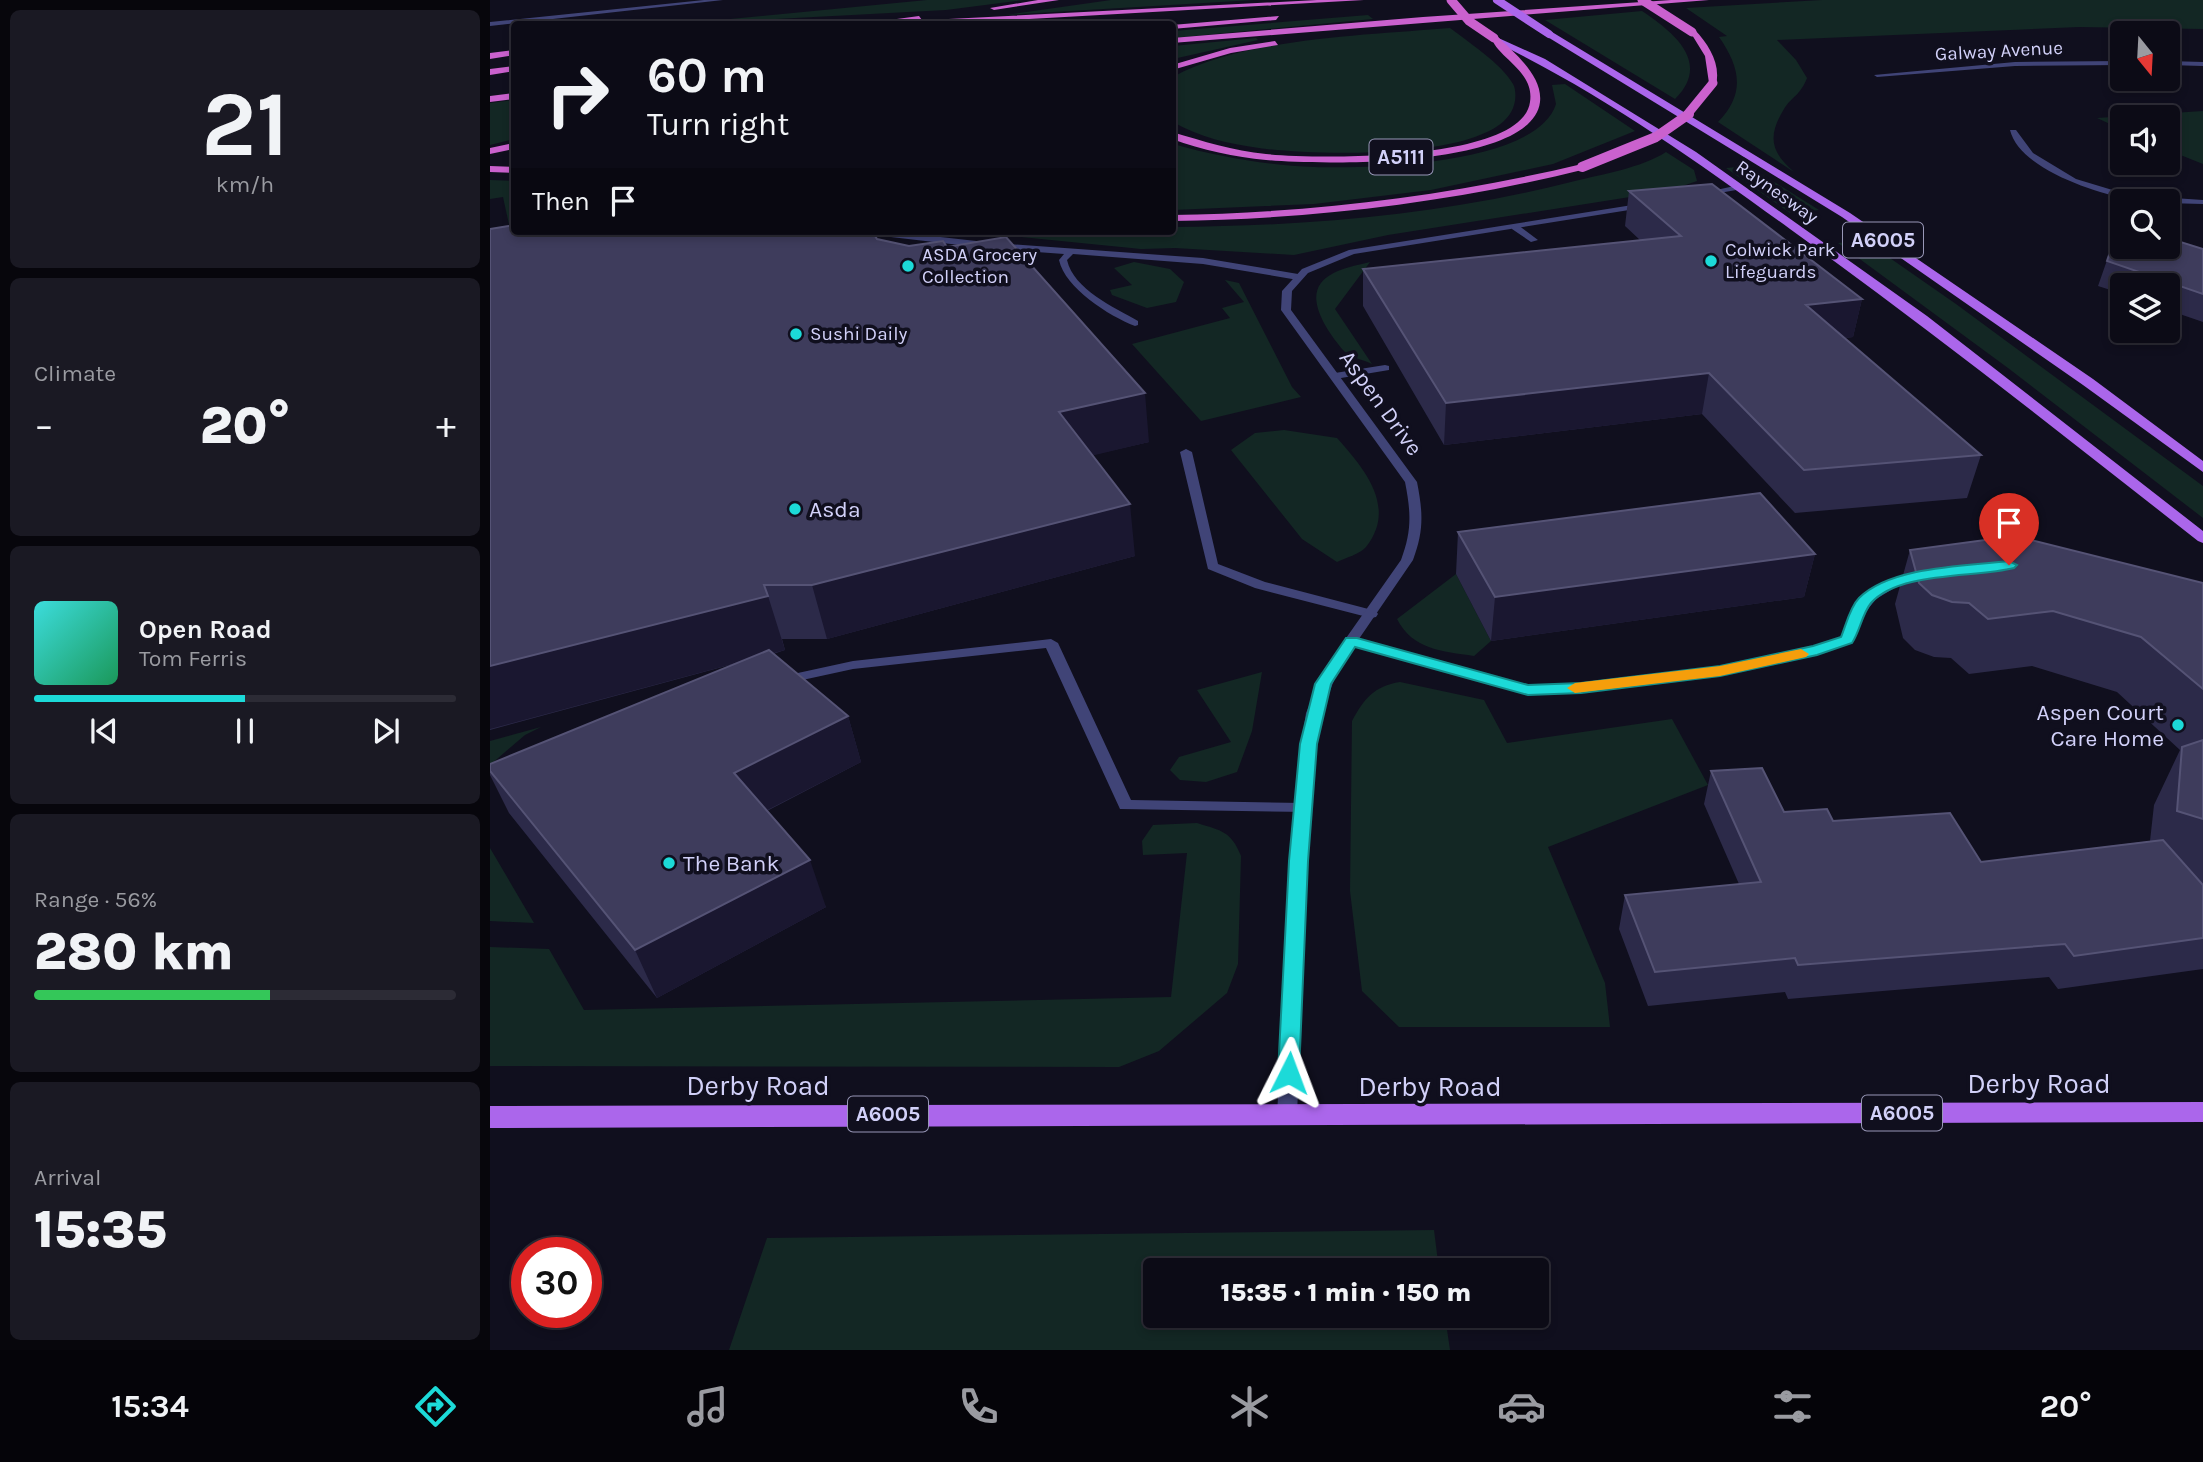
<!DOCTYPE html>
<meta charset="utf-8">
<style>
:root{--surface:#0c0b16;--page:#1a1923;--text:#f1f3f6;--muted:#9a9ba1;--line:#2c2b35;--accent:#1cdad8}
body{margin:0;font-family:Karla,sans-serif;background:var(--page);color:var(--text);height:100vh;display:flex;flex-direction:column;font-size:26px;white-space:nowrap}
*{box-sizing:border-box;margin:0}
p{font-size:23px;color:var(--muted)}
.icon{flex:none;width:38px;height:38px;fill:none;stroke:currentColor;stroke-width:2;stroke-linecap:round;stroke-linejoin:round}
.map{position:relative;flex:1;overflow:hidden}
.side{display:flex;flex-direction:column;gap:10px;padding:10px;background:#07060c;width:490px}
.side>*{flex:none}
.banner{position:absolute;left:21px;top:21px;width:665px;height:214px;border-radius:7px;box-shadow:0 4px 10px #0003,0 0 0 2px var(--line);background:#0c0b16;color:var(--text);overflow:hidden}
.needle{width:46px;rotate:162deg}
.controls{position:absolute;left:1620px;top:21px;display:grid;gap:14px}
.controls a{display:grid;place-items:center;width:70px;height:70px;border-radius:7px;background:var(--surface);box-shadow:0 4px 10px #0003,0 0 0 2px var(--line);font-size:35px}
.speed{position:absolute;left:21px;top:1237px;display:flex;gap:14px;font-size:35px;font-weight:700;text-align:center}
.speed>*{display:grid;place-content:center;width:91px;height:91px;border-radius:50%;background:var(--surface);box-shadow:0 4px 10px #0003,0 0 0 2px var(--line);line-height:1}
.speed .limit{border:10px solid #d22;background:#fff;color:#111}
.pin{position:absolute;display:grid;place-items:center;width:60px;height:60px;color:#fff;margin:-72px -30px;border-radius:50% 50% 50% 0;rotate:-45deg;box-shadow:0 0 7px #0007}
.pin .icon{rotate:45deg}
.me{position:absolute;width:77px;margin:-38px;rotate:3deg;stroke-linejoin:round;filter:drop-shadow(0 0 5px #0008)}
.turn{display:flex;align-items:center;gap:24px;height:147px;padding:0 21px;font-size:32px}
.turn .icon{width:91px;height:91px;stroke-width:2.5}
.turn b{display:block;font-size:49px;line-height:60px}
.then{display:flex;align-items:center;height:66px;padding:0 21px;background:#0003;gap:14px;font-size:26px}
.big{font-size:52px;font-weight:800;line-height:1.1}
.side .tile{flex:1;display:flex;flex-direction:column;justify-content:center;gap:10px;min-width:0;padding:0 24px;border-radius:10px;background:var(--page)}
.side .dial{align-items:center;gap:0}
.dial b{font-size:91px;line-height:1}
.song{display:flex;align-items:center;gap:21px}
.cover{width:84px;height:84px;border-radius:10px;background:linear-gradient(135deg,hsl(180 70% 55%),hsl(150 70% 35%))}
.played{height:7px;border-radius:4px;background:linear-gradient(90deg,var(--accent) 50%,var(--line) 50%)}
.keys{display:flex;justify-content:space-around;direction:ltr}
.heat{display:flex;justify-content:space-between;align-items:center;font-size:38px;direction:ltr}
.charge{height:10px;border-radius:5px;background:linear-gradient(90deg,#34c759 56%,var(--line) 0)}
.trip{position:absolute;left:653px;top:1258px;width:406px;height:70px;border-radius:7px;background:var(--surface);box-shadow:0 4px 10px #0003,0 0 0 2px var(--line);font-weight:800;line-height:70px;text-align:center}
.dock{display:flex;height:112px;justify-content:space-around;align-items:center;background:#050409;color:var(--muted)}
.dock .icon{width:49px;height:49px}
.dock .on{color:var(--accent)}
.dock b{font-size:32px;color:var(--text)}
main{display:flex;flex:1;min-height:0}
.map>svg:first-child{display:block}
.green{fill:#132724}
.lines{fill:none;stroke-linecap:round;stroke-linejoin:round}
.service{fill:#404477;fill-rule:evenodd}
.minor{fill:#404477;fill-rule:evenodd}
.primary{fill:#ab66eb;fill-rule:evenodd}
.trunk{fill:#ca61ce;fill-rule:evenodd}
.primary-bridge{stroke:#ab66eb;stroke-width:8}
.trunk-bridge-far1{stroke:#ca61ce;stroke-width:9}
.trunk-bridge{stroke:#ca61ce;stroke-width:10}
.wall{fill:#2c2a49}
.shaded-wall{fill:#1a1730}
.building{fill:#3e3c5c;stroke:#555375;stroke-width:2}
.route{fill:#1cdad8;stroke:#128e8c;stroke-width:2}
.slow{fill:#f59e0b}
.poi-dot{fill:#1cdad8;stroke:#100f1e;stroke-width:2.5}
.labels{text-anchor:middle;dominant-baseline:central;stroke-width:7;stroke-linejoin:round;paint-order:stroke}
.far-street-label{font-size:19px;fill:#d2d1f9;stroke:#100f1e}
.far-poi-label{font-size:19px;fill:#d2d1f9;stroke:#100f1e;text-anchor:start}
.shield{fill:#100f1e;stroke:#9897b7;stroke-width:2}
.shield-label{font-size:21px;font-weight:bold;fill:#d2d1f9}
.street-label{font-size:23px;fill:#d2d1f9;stroke:#100f1e}
.poi-label{font-size:23px;fill:#d2d1f9;stroke:#100f1e;text-anchor:start}
.near-street-label{font-size:28px;fill:#d2d1f9;stroke:#100f1e}
</style>
<main>
<section class="side">
<div class="tile dial"><b>21</b><p>km/h</p></div>
<div class="tile"><p>Climate</p>
<div class="heat"><a>−</a><b class="big">20°</b><a>+</a></div>
</div>
<div class="tile">
<div class="song"><i class="cover"></i><div><b>Open Road</b><p>Tom Ferris</p></div></div>
<div class="played"></div>
<div class="keys"><svg class="icon" aria-label="previous" viewBox="0 0 24 24"><path d="M18 5L8 12l10 7zM5 5v14"/></svg><svg class="icon" aria-label="pause" viewBox="0 0 24 24"><path d="M8 5v14M16 5v14"/></svg><svg class="icon" aria-label="next" viewBox="0 0 24 24"><path d="M6 5l10 7-10 7zM19 5v14"/></svg></div>
</div>
<div class="tile"><p>Range · 56%</p><b class="big">280 km</b><div class="charge"></div></div>
<div class="tile"><p>Arrival</p><b class="big">15:35</b></div>
</section>
<div class="map">
<svg width="1713" height="1350" viewBox="0 0 1713 1350">
<rect width="100%" height="100%" fill="#100f1e"/>
<path class="green" d="M 437,0 L 534,0 L 456,10 L 189,24 Z
M 621,0 L 764,0 L 515,15 Z
M 1332,0 L 1713,0 L 1713,29 L 1589,27 L 1287,40 L 1306,60 L 1317,78 C 1310,96 1302,96 1294,109 C 1277,137 1281,152 1304,172 L 1228,122 C 1256,94 1250,67 1229,37 L 1237,36 L 1196,8 Z
M 1152,11 C 1183,32 1222,62 1185,99 L 1055,20 Z
M 878,15 L 883,19 L 683,38 L 683,31 Z
M 960,28 C 977,41 1013,65 1023,84 C 1026,89 1026,99 1024,105 C 1009,163 816,155 769,148 C 739,144 709,137 683,122 L 683,77 C 753,38 879,35 960,28 Z
M 766,38 L 768,40 L 683,59 L 683,46 Z
M 1075,84 L 1145,131 L 1063,164 L 941,190 L 824,204 L 683,210 L 683,144 C 729,157 776,165 824,167 C 878,169 1047,165 1066,104 L 1062,85 Z
M 24,100 L 24,139 L 0,145 L 0,103 Z
M 1713,111 L 1713,164 L 1678,150 L 1678,117 L 1633,117 L 1633,130 L 1607,118 Z
M 1176,152 L 1204,170 L 1207,181 L 1178,191 L 898,235 L 804,255 L 685,248 L 651,249 L 472,231 L 682,231 L 683,227 C 819,226 952,215 1085,181 C 1113,174 1151,168 1176,152 Z
M 1259,166 L 1329,210 L 1300,213 L 1236,168 Z
M 0,180 L 24,181 L 24,227 L 20,229 L 13,197 L 0,199 Z
M 1374,240 L 1466,304 L 1713,486 L 1713,518 L 1518,368 L 1348,243 Z
M 644,262 L 680,269 L 694,282 L 686,302 L 657,308 L 622,295 L 620,290 L 642,285 L 624,268 Z
M 880,262 L 845,309 L 882,364 C 874,360 859,357 853,350 C 840,335 816,302 831,283 C 842,269 865,266 880,262 Z
M 735,280 L 749,283 L 802,387 L 811,397 L 711,421 L 642,344 L 740,318 L 732,308 L 754,302 Z
M 794,430 L 847,438 C 873,467 908,507 876,547 C 870,554 855,558 847,562 L 812,539 L 741,450 L 765,433 Z
M 966,574 L 1001,641 L 984,656 C 952,651 923,650 907,619 Z
M 772,672 L 762,731 L 747,772 L 716,782 L 690,780 L 680,770 L 689,757 L 741,742 L 707,690 Z
M 910,682 L 994,700 L 1017,743 L 1182,719 L 1218,785 L 1058,847 L 1115,983 L 1120,1027 L 909,1027 L 872,991 L 860,891 L 862,721 C 874,699 884,686 910,682 Z
M 51,727 L 35,735 L 0,765 L 0,741 Z
M 707,823 C 732,831 741,831 751,856 L 748,964 L 737,993 L 669,1051 L 629,1067 L 0,1066 L 0,947 L 59,949 L 94,1010 L 681,997 L 697,853 L 653,855 L 652,841 L 663,825 Z
M 0,848 L 44,923 L 0,921 Z
M 944,1230 L 949,1270 L 665,1270 L 665,1316 L 955,1316 L 960,1350 L 239,1350 L 277,1238 Z"/>
<g class="lines">
<path class="service" d="M 214,0 L 233,0 L 0,26 L 0,22 Z
M 1022,225 L 1028,225 L 1048,240 L 1041,242 L 1022,229 Z
M 371,231 L 397,231 L 504,243 L 713,258 L 808,274 L 812,277 L 808,280 L 713,264 L 583,254 L 577,260 C 584,290 624,307 648,321 L 648,325 L 645,326 C 619,316 575,288 569,260 L 574,254 L 504,249 L 375,234 Z
M 895,365 L 899,366 L 899,370 L 845,379 L 840,376 L 845,373 Z
M 696,449 L 702,452 L 728,564 L 775,582 L 886,611 L 888,614 L 886,617 L 881,618 L 765,588 L 718,569 L 690,452 Z
M 1429,572 L 1434,573 L 1435,576 L 1434,579 L 1406,587 L 1386,599 L 1374,614 L 1362,643 L 1327,654 L 1230,675 L 1091,692 L 1038,694 L 857,644 L 855,641 L 862,637 L 1038,686 L 1091,684 L 1230,667 L 1324,647 L 1351,638 C 1366,595 1387,583 1429,572 Z
M 561,639 L 568,643 L 641,800 L 813,803 L 819,804 L 821,808 L 819,812 L 630,809 L 556,648 L 363,669 L 294,684 L 287,680 L 294,676 L 363,661 Z"/>
<path class="minor" d="M 1633,61 L 1633,65 L 1525,66 L 1387,77 L 1384,75 L 1525,62 Z
M 1678,61 L 1713,62 L 1713,66 L 1678,65 Z
M 1520,130 L 1526,130 L 1543,153 L 1586,179 L 1639,195 L 1713,200 L 1713,204 C 1688,203 1662,204 1638,199 C 1603,192 1529,168 1520,130 Z
M 1249,185 L 1252,185 L 1252,189 L 1212,196 L 1208,194 Z
M 1155,203 L 1159,205 L 1158,207 L 864,254 L 818,273 L 802,291 L 801,310 L 927,482 C 933,512 934,531 923,560 L 849,668 L 831,713 L 824,760 L 816,885 L 807,1116 L 804,1122 L 797,1124 L 790,1122 L 787,1116 L 799,885 L 809,760 L 816,713 L 835,668 L 911,560 C 922,531 921,512 915,482 L 791,310 L 792,291 L 812,269 L 859,250 Z"/>
<path class="primary" d="M 1056,32 L 1062,32 L 1360,213 L 1603,379 L 1713,461 L 1713,472 L 1593,385 L 1352,217 L 1056,36 Z
M 1004,36 L 1055,59 L 1206,152 L 1437,316 L 1713,531 L 1713,543 L 1708,541 C 1573,435 1439,329 1300,229 C 1205,160 1108,91 1001,40 Z
M 1713,1102 L 1713,1122 L 0,1128 L 0,1106 Z"/>
<path class="trunk" d="M 548,0 L 569,0 L 504,10 L 500,8 Z
M 827,0 L 874,0 L 450,24 L 370,24 L 429,16 L 432,20 L 419,21 Z
M 1181,0 L 1219,0 L 682,43 L 682,38 L 933,17 Z
M 789,16 L 786,20 L 682,29 L 682,25 Z
M 1199,30 L 1205,30 C 1219,45 1231,64 1226,85 L 1219,83 L 1215,56 Z
M 1001,36 L 1007,36 C 1023,52 1053,75 1050,102 C 1042,169 827,165 776,160 C 745,157 712,150 682,139 L 682,132 C 713,141 743,151 776,154 C 823,159 1032,163 1040,102 C 1045,70 1005,57 1001,36 Z
M 785,41 L 788,45 L 741,53 L 682,70 L 682,65 L 740,48 Z
M 24,50 L 24,55 L 0,59 L 0,53 Z
M 24,66 L 24,71 L 0,75 L 0,69 Z
M 24,93 L 24,99 L 0,102 L 0,96 Z
M 24,143 L 24,149 L 0,154 L 0,148 Z
M 1092,164 L 1096,165 L 1096,169 C 959,203 823,219 682,221 L 682,215 C 822,213 957,196 1092,164 Z
M 0,166 L 24,167 L 24,173 L 0,172 Z"/>
<path class="primary-bridge" d="M 1007,0 L 1059,34"/>
<path class="trunk-bridge-far1" d="M 961,0 L 979,21 L 1004,38
M 1152,0 L 1202,32
M 1196,116 L 1223,83"/>
<path class="trunk-bridge" d="M 1092,167 L 1166,137 L 1199,114"/>
</g>
<path class="wall" d="M 1139,191 L 1372,299 L 1363,337 L 1355,338 L 1491,455 L 1477,498 L 1305,513 L 1212,414 L 954,445 L 873,306 L 873,269 L 1150,240 L 1135,226 Z
M 1630,223 L 1713,249 L 1713,322 L 1678,310 L 1678,285 L 1633,285 L 1633,294 L 1608,286 Z
M 0,229 L 457,247 L 659,442 L 602,455 L 645,556 L 337,639 L 292,639 L 295,650 L 283,654 L 358,716 L 371,762 L 277,811 L 336,907 L 167,998 L 19,813 L 0,775 L 0,764 L 247,663 L 0,730 Z
M 968,532 L 1325,554 L 1314,597 L 1001,641 L 966,574 Z
M 1420,550 L 1713,583 L 1713,969 L 1568,989 L 1559,977 L 1298,999 L 1295,992 L 1158,1006 L 1129,929 L 1135,895 L 1249,884 L 1214,804 L 1221,771 L 1294,812 L 1343,821 L 1491,862 L 1660,841 L 1664,805 L 1690,750 L 1627,692 L 1542,666 L 1479,674 L 1461,658 L 1444,657 L 1425,650 L 1413,638 L 1405,604 Z"/>
<path class="shaded-wall" d="M 1372,299 L 1363,337 L 1308,344 L 1316,305 Z
M 1219,373 L 1212,414 L 954,445 L 956,403 Z
M 655,393 L 659,442 L 576,462 L 569,412 Z
M 640,504 L 645,556 L 337,639 L 322,585 Z
M 1325,554 L 1314,597 L 1001,641 L 1005,597 Z
M 278,596 L 295,650 L 0,729 L 0,666 Z
M 358,716 L 371,762 L 260,819 L 244,773 Z
M 320,860 L 336,907 L 167,998 L 145,950 Z"/>
<path class="building" d="M 1222,184 L 1372,299 L 1316,305 L 1491,455 L 1314,470 L 1219,373 L 956,403 L 873,269 L 1191,236 L 1139,191 Z
M 1630,223 L 1633,224 L 1633,247 L 1678,247 L 1678,238 L 1713,249 L 1713,294 L 1617,261 Z
M 24,225 L 24,231 L 382,231 L 387,239 L 419,246 L 453,241 L 457,247 L 516,237 L 655,393 L 569,412 L 640,504 L 322,585 L 274,585 L 278,596 L 0,666 L 0,229 Z
M 1270,493 L 1325,554 L 1005,597 L 968,532 Z
M 1525,536 L 1713,583 L 1713,689 L 1651,637 L 1563,611 L 1498,619 L 1479,603 L 1462,602 L 1442,595 L 1429,583 L 1420,550 Z
M 279,650 L 358,716 L 244,773 L 320,860 L 145,950 L 0,771 L 0,764 Z
M 1713,740 L 1713,819 L 1687,811 L 1692,747 Z
M 1272,768 L 1294,812 L 1337,809 L 1343,821 L 1460,813 L 1491,862 L 1673,840 L 1713,885 L 1713,938 L 1584,956 L 1575,944 L 1308,965 L 1305,958 L 1165,972 L 1135,895 L 1271,882 L 1221,771 Z"/>
<path class="route" d="M 1519,561 L 1527,565 L 1524,568 C 1485,578 1409,571 1381,603 C 1372,614 1370,631 1362,643 L 1327,655 L 1230,676 L 1091,693 L 1038,695 L 865,647 L 841,684 L 827,744 L 818,861 L 809,1073 L 806,1079 L 799,1082 L 791,1079 L 788,1073 L 799,861 L 810,744 L 825,684 L 856,638 L 867,638 L 1038,685 L 1091,683 L 1230,666 L 1323,646 L 1351,637 C 1356,625 1360,607 1369,598 C 1401,566 1477,566 1519,561 Z"/>
<path class="slow" d="M 1311,649 L 1319,654 L 1316,657 L 1230,676 L 1085,693 L 1077,688 L 1085,683 L 1230,666 Z"/>
<g class="poi-dot">
<circle cx="1221" cy="261" r="7"/>
<circle cx="418" cy="266" r="7"/>
<circle cx="306" cy="334" r="7"/>
<circle cx="305" cy="509" r="7"/>
<circle cx="1688" cy="725" r="7"/>
<circle cx="179" cy="863" r="7"/>
</g>
<g class="labels">
<g class="far-street-label">
<text transform="translate(1509 51) rotate(-3)">Galway Avenue</text>
<text transform="translate(1287 192) rotate(35)">Raynesway</text>
</g>
<g class="far-poi-label">
<text x="1235" y="250">Colwick Park<tspan x="1235" dy="22">Lifeguards</tspan></text>
<text x="432" y="255">ASDA Grocery<tspan x="432" dy="22">Collection</tspan></text>
<text x="320" y="334">Sushi Daily</text>
</g>
<g class="shield">
<rect x="879.5" y="139.5" width="63" height="35" rx="5"/>
<rect x="1353" y="222.5" width="80" height="35" rx="5"/>
<rect x="1372" y="1095.5" width="80" height="35" rx="5"/>
<rect x="358" y="1096.5" width="80" height="35" rx="5"/>
</g>
<g class="shield-label">
<text x="911" y="157">A5111</text>
<text x="1393" y="240">A6005</text>
<text x="1412" y="1113">A6005</text>
<text x="398" y="1114">A6005</text>
</g>
<g class="street-label">
<text transform="translate(891 403) rotate(54)">Aspen Drive</text>
</g>
<g class="poi-label">
<text x="319" y="509">Asda</text>
<text x="1674" y="712" text-anchor="end">Aspen Court<tspan x="1674" dy="26">Care Home</tspan></text>
<text x="193" y="863">The Bank</text>
</g>
<g class="near-street-label">
<text x="1549" y="1083">Derby Road</text>
<text x="268" y="1085">Derby Road</text>
<text x="940" y="1086">Derby Road</text>
</g>
</g>
</svg>
<div class="controls">
<a><svg class="needle" viewBox="-14 -14 28 28"><path d="M0-13l5 13h-10z" fill="#e53935"/><path d="M0 13l5-13h-10z" fill="#9a9ba1"/></svg></a>
<a><svg class="icon" aria-label="sound" viewBox="0 0 24 24"><path d="M4 9h4l5-4v14l-5-4H4zM17 9q2 3 0 6"/></svg></a>
<a><svg class="icon" aria-label="search" viewBox="0 0 24 24"><circle cx="10" cy="10" r="6"/><path d="M15 15l6 6"/></svg></a>
<a><svg class="icon" aria-label="layers" viewBox="0 0 24 24"><path d="M12 4l9 5-9 5-9-5zM3 14l9 5 9-5"/></svg></a>
</div>
<div class="speed"><div class="limit">30</div></div>
<div class="pin" style="left:1519px;top:565px;background:#d93025"><svg class="icon" aria-label="arrive" viewBox="0 0 24 24"><path d="M6 21V4h12l-3 4 3 4H6"/></svg></div>
<svg class="me" style="left:799px;top:1073px" viewBox="-20 -20 40 40"><path d="M0-17L14 15 0 8-14 15z" fill="#1cdad8" stroke="#fff" stroke-width="4"/></svg>
<div class="trip">15:35 · 1 min · 150 m</div>
<div class="banner">
<div class="turn"><svg class="icon" aria-label="right" viewBox="0 0 24 24"><path d="M7 20v-9h11M14 6l5 5-5 5"/></svg><div><b>60 m</b>Turn right</div></div>
<div class="then">Then<svg class="icon" aria-label="arrive" viewBox="0 0 24 24"><path d="M6 21V4h12l-3 4 3 4H6"/></svg></div>
</div>
</div>
</main>
<nav class="dock">
<b>15:34</b>
<svg class="icon on" aria-label="directions" viewBox="0 0 24 24"><path d="M12 3l9 9-9 9-9-9zM9 14v-3h6M13 9l2 2-2 2"/></svg>
<svg class="icon" aria-label="music" viewBox="0 0 24 24"><path d="M9 18V5l10-2v13"/><circle cx="6" cy="18" r="3"/><circle cx="16" cy="16" r="3"/></svg>
<svg class="icon" aria-label="phone" viewBox="0 0 24 24"><path d="M5 4h4l2 5-3 2q2 4 5 5l2-3 5 2v4C11 20 4 13 5 4z"/></svg>
<svg class="icon" aria-label="climate" viewBox="0 0 24 24"><path d="M12 3v18M4 7l16 10M4 17L20 7"/></svg>
<svg class="icon" aria-label="car" viewBox="0 0 24 24"><path d="M5 17H2v-5l4-1 3-4h7l3 4 3 1v5h-3M9 17h6M6 11h13"/><circle cx="7" cy="17" r="2"/><circle cx="17" cy="17" r="2"/></svg>
<svg class="icon" aria-label="filters" viewBox="0 0 24 24"><path d="M4 7h16M4 17h16"/><circle cx="9" cy="7" r="2"/><circle cx="15" cy="17" r="2"/></svg>
<b>20°</b>
</nav>
